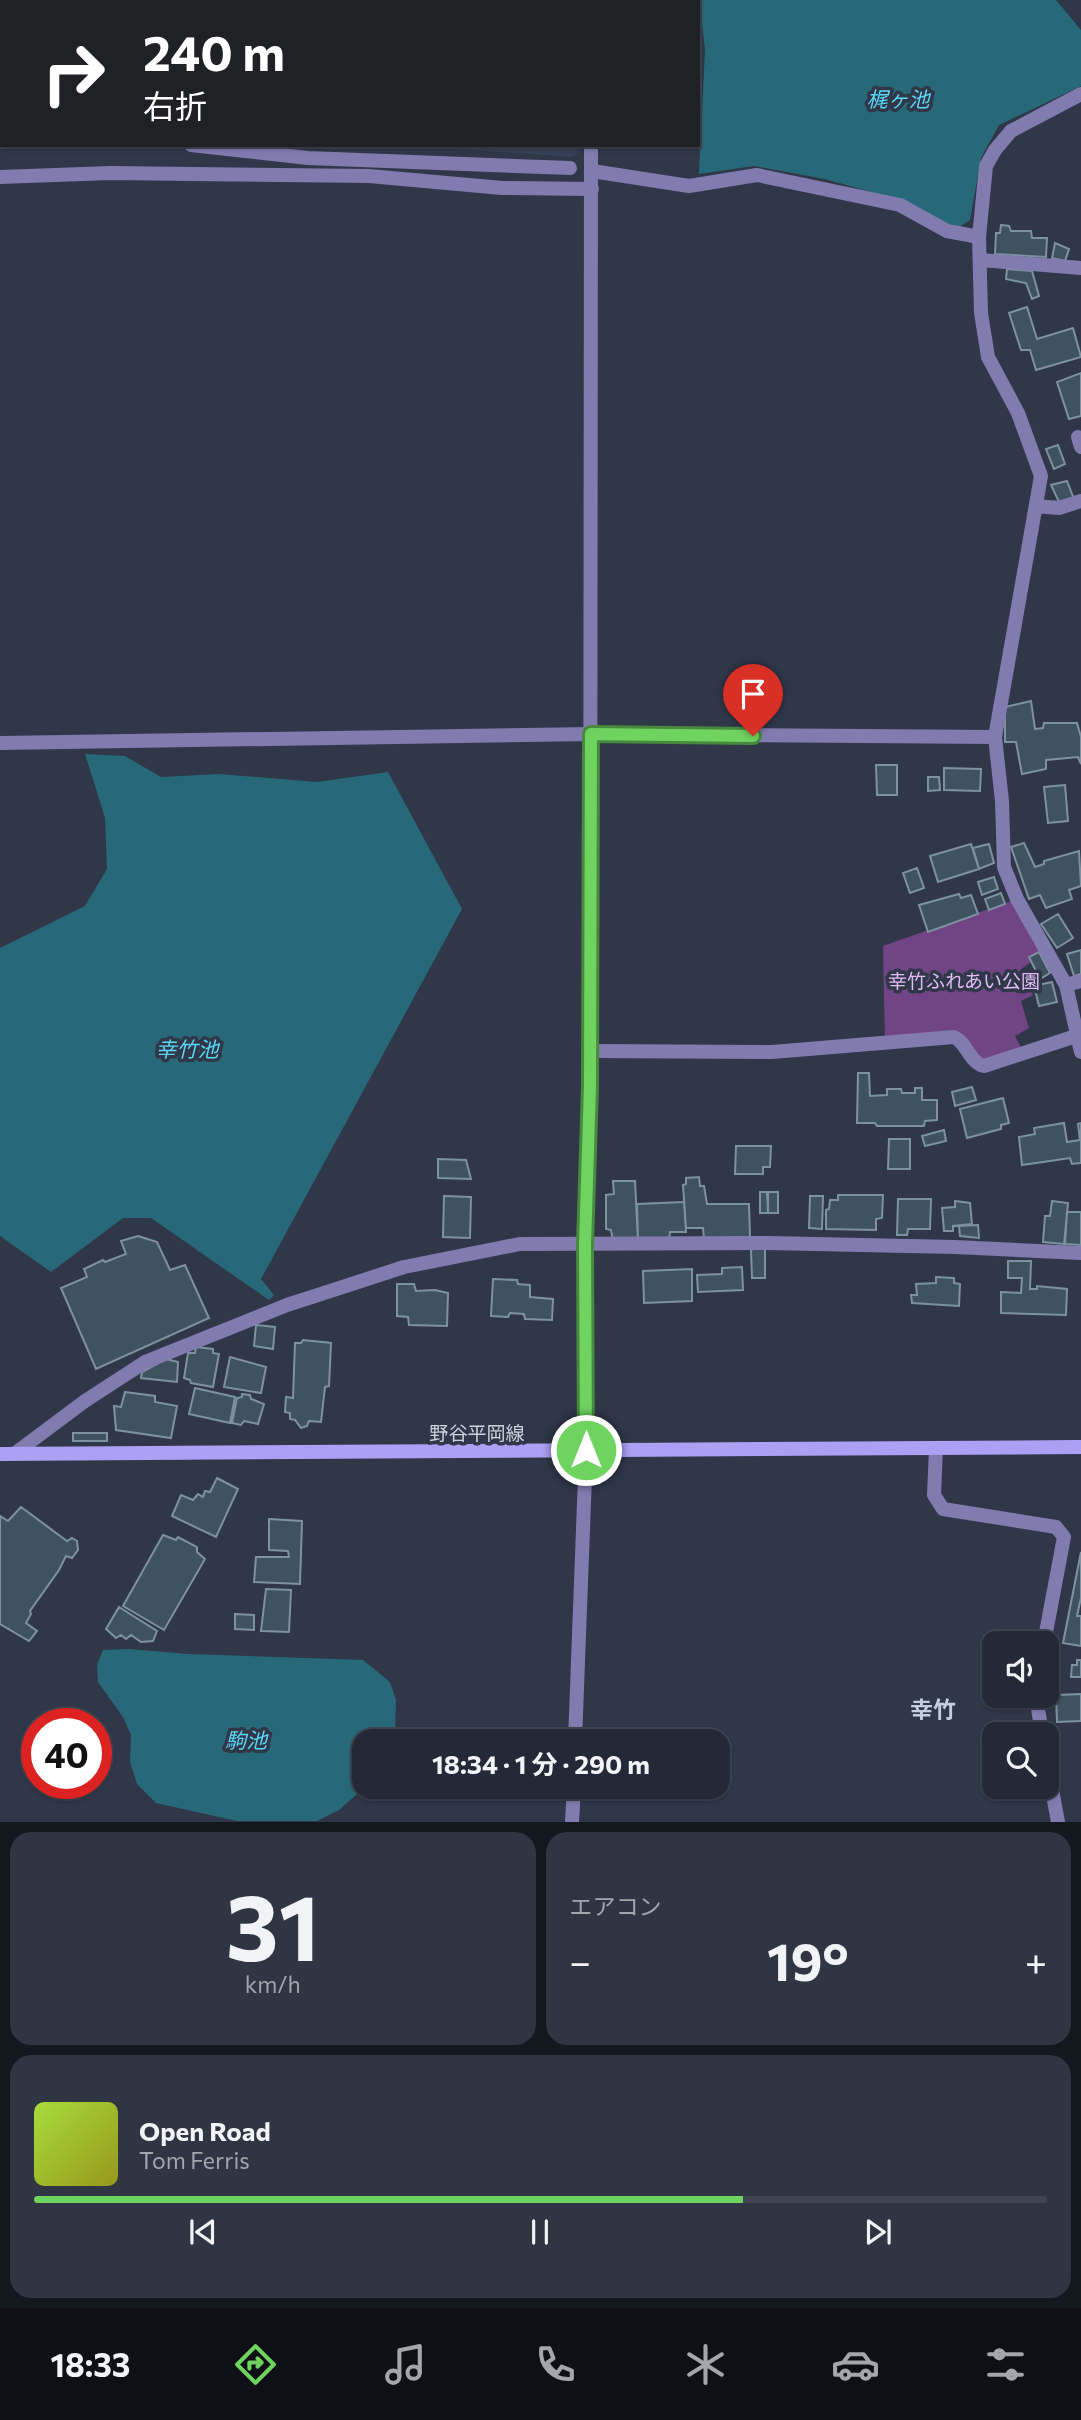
<!DOCTYPE html>
<html lang="ja">
<meta charset="utf-8">
<style>
:root{--surface:#232937;--page:#2f3542;--text:#f1f3f6;--muted:#a3a6ad;--line:#404552;--accent:#6fd360}
body{margin:0;font-family:Commissioner,"Noto Sans JP",sans-serif;background:var(--page);color:var(--text);height:100vh;display:flex;flex-direction:column;font-size:26px;white-space:nowrap}
*{box-sizing:border-box;margin:0}
p{font-size:23px;color:var(--muted)}
.icon{flex:none;width:38px;height:38px;fill:none;stroke:currentColor;stroke-width:2;stroke-linecap:round;stroke-linejoin:round}
.map{position:relative;height:1822px;overflow:hidden}
.side{display:flex;flex-direction:column;gap:10px;padding:10px;background:#13171e;flex:1}
.side>*{flex:none}
.top-card{position:absolute;left:0px;top:0px;width:700px;height:147px;box-shadow:0 2px 5px #0004,0 0 0 2px var(--line);background:#202124;color:#fff;overflow:hidden}
.tools{position:absolute;left:982px;top:1631px;display:grid;gap:14px}
.tools a{display:grid;place-items:center;width:77px;height:77px;border-radius:14px;background:var(--surface);box-shadow:0 2px 5px #0004,0 0 0 2px var(--line);font-size:35px}
.speed{position:absolute;left:21px;top:1708px;display:flex;gap:14px;font-size:35px;font-weight:700;text-align:center}
.speed>*{display:grid;place-content:center;width:91px;height:91px;border-radius:50%;background:var(--surface);box-shadow:0 2px 5px #0004,0 0 0 2px var(--line);line-height:1}
.speed .limit{border:10px solid #d22;background:#fff;color:#111}
.pin{position:absolute;display:grid;place-items:center;width:60px;height:60px;color:#fff;margin:-72px -30px;border-radius:50% 50% 50% 0;rotate:-45deg;box-shadow:0 0 7px #0007}
.pin .icon{rotate:45deg}
.me{position:absolute;width:77px;margin:-38px;rotate:0deg;stroke-linejoin:round;filter:drop-shadow(0 0 5px #0008)}
.turn{display:flex;align-items:center;gap:24px;height:147px;padding:0 28px;font-size:32px}
.turn .icon{width:91px;height:91px;stroke-width:2.5}
.turn b{display:block;font-size:49px;line-height:60px}
.big{font-size:52px;font-weight:700;line-height:1.1}
.side .tile{flex:1;display:flex;flex-direction:column;justify-content:center;gap:10px;min-width:0;padding:0 24px;border-radius:21px;background:var(--page)}
.side .dial{align-items:center;gap:0}
.dial b{font-size:91px;line-height:1}
.song{display:flex;align-items:center;gap:21px}
.cover{width:84px;height:84px;border-radius:10px;background:linear-gradient(135deg,hsl(80 70% 55%),hsl(60 70% 35%))}
.played{height:7px;border-radius:4px;background:linear-gradient(90deg,var(--accent) 70%,var(--line) 70%)}
.keys{display:flex;justify-content:space-around;direction:ltr}
.heat{display:flex;justify-content:space-between;align-items:center;font-size:38px;direction:ltr}
.side .tiles{flex:1;display:grid;gap:10px;grid-template-columns:1fr 1fr}
.tile:last-child{grid-column:span 2}
.trip{position:absolute;left:352px;top:1729px;width:378px;height:70px;border-radius:21px;background:var(--surface);box-shadow:0 2px 5px #0004,0 0 0 2px var(--line);font-weight:700;line-height:70px;text-align:center}
.tab-bar{display:flex;height:112px;justify-content:space-around;align-items:center;background:#0e1016;color:var(--muted)}
.tab-bar .icon{width:49px;height:49px}
.tab-bar .selected{color:var(--accent)}
.tab-bar b{font-size:32px;color:var(--text)}
.map>svg:first-child{display:block}
.built{fill:#364158}
.green{fill:#714585}
.water{fill:#276978}
.building{fill:#3e5260;stroke:#7d92a1;stroke-width:2}
.lines{fill:none;stroke-linecap:round;stroke-linejoin:round}
.pedestrian{stroke:#827bb0;stroke-width:14}
.minor{stroke:#827bb0;stroke-width:14}
.tertiary{stroke:#827bb0;stroke-width:14}
.secondary{stroke:#aca0f4;stroke-width:14}
.route-casing{stroke:#48893e;stroke-width:18}
.route{stroke:#6fd360;stroke-width:12}
.labels{text-anchor:middle;dominant-baseline:central;stroke-width:7;stroke-linejoin:round;paint-order:stroke}
.park-label{font-size:19px;fill:#e1bbf4;stroke:#2f3749}
.street-label{font-size:19px;fill:#cdd2dd;stroke:#2f3749}
.water-label{font-size:21px;font-style:italic;fill:#59d8f5;stroke:#2f3749}
.quarter-label{font-size:23px;font-weight:bold;fill:#c3cee4;stroke:#2f3749}
</style>
<div class="map">
<svg width="1081" height="1822" viewBox="0 0 1081 1822">
<rect width="100%" height="100%" fill="#2f3749"/>
<path class="built" d="M 69,0 L 576,0 L 576,2 L 69,2 Z
M 399,145 L 577,145 L 577,154 L 572,157 Z"/>
<path class="green" d="M 1017,899 L 1047,951 L 1021,969 L 1033,995 L 1021,1001 L 1029,1028 L 1015,1036 L 1024,1053 L 977,1064 L 954,1037 L 885,1044 L 883,946 Z"/>
<path class="water" d="M 699,0 L 1056,0 L 1081,30 L 1081,86 L 999,125 L 981,158 L 970,220 L 959,227 L 945,224 L 910,203 L 825,179 L 754,166 L 699,174 L 705,49 Z
M 85,754 L 125,756 L 161,777 L 219,774 L 317,782 L 388,772 L 462,909 L 261,1279 L 274,1295 L 269,1300 L 151,1218 L 123,1218 L 51,1272 L 0,1236 L 0,948 L 85,906 L 107,869 L 105,818 Z
M 129,1649 L 189,1654 L 363,1660 L 390,1682 L 396,1700 L 395,1733 L 391,1741 L 364,1741 L 365,1787 L 339,1810 L 317,1821 L 237,1821 L 156,1803 L 137,1784 L 130,1762 L 131,1735 L 123,1717 L 98,1682 L 97,1665 L 103,1650 Z"/>
<path class="building" d="M 1001,225 L 1009,226 L 1011,231 L 1031,231 L 1032,238 L 1047,238 L 1046,257 L 995,254 L 996,233 L 1000,233 Z
M 1055,243 L 1069,249 L 1065,261 L 1052,258 Z
M 1007,269 L 1032,271 L 1039,296 L 1032,299 L 1026,283 L 1006,279 Z
M 1027,307 L 1037,339 L 1073,328 L 1081,357 L 1036,370 L 1030,350 L 1021,350 L 1009,313 Z
M 1081,373 L 1081,416 L 1069,419 L 1057,382 Z
M 1058,445 L 1065,464 L 1054,469 L 1046,449 Z
M 1067,481 L 1074,499 L 1060,504 L 1051,485 Z
M 1031,701 L 1035,729 L 1043,728 L 1044,723 L 1077,723 L 1081,737 L 1081,764 L 1078,757 L 1046,760 L 1046,769 L 1022,774 L 1016,742 L 1005,742 L 1005,707 Z
M 876,765 L 897,765 L 897,795 L 877,795 Z
M 944,768 L 981,769 L 980,791 L 944,790 Z
M 928,777 L 939,777 L 940,790 L 928,791 Z
M 1065,785 L 1068,821 L 1048,823 L 1044,787 Z
M 1024,843 L 1035,867 L 1044,864 L 1044,861 L 1079,851 L 1081,886 L 1069,890 L 1072,899 L 1046,908 L 1040,895 L 1029,899 L 1011,847 Z
M 971,844 L 979,869 L 938,882 L 930,856 Z
M 989,844 L 994,863 L 979,869 L 973,848 Z
M 917,868 L 924,888 L 910,893 L 903,873 Z
M 994,877 L 998,889 L 982,895 L 978,882 Z
M 1001,893 L 1005,904 L 989,910 L 985,899 Z
M 959,894 L 961,898 L 971,895 L 978,914 L 928,932 L 919,905 Z
M 1058,914 L 1073,938 L 1057,948 L 1041,924 Z
M 1081,950 L 1081,974 L 1074,976 L 1067,954 Z
M 1039,952 L 1050,973 L 1040,979 L 1029,957 Z
M 1052,982 L 1057,1002 L 1039,1006 L 1034,986 Z
M 858,1073 L 869,1073 L 870,1096 L 887,1095 L 887,1089 L 901,1089 L 902,1093 L 915,1093 L 915,1088 L 922,1088 L 922,1100 L 937,1100 L 937,1120 L 925,1121 L 924,1126 L 877,1126 L 875,1123 L 857,1123 Z
M 972,1087 L 976,1100 L 955,1106 L 952,1092 Z
M 1003,1098 L 1009,1123 L 1001,1125 L 1001,1129 L 967,1138 L 960,1109 Z
M 1064,1123 L 1067,1142 L 1080,1140 L 1078,1124 L 1081,1123 L 1081,1163 L 1072,1164 L 1070,1158 L 1022,1165 L 1019,1137 L 1035,1134 L 1034,1128 Z
M 944,1130 L 946,1141 L 925,1146 L 922,1136 Z
M 889,1139 L 910,1139 L 910,1169 L 888,1169 Z
M 736,1146 L 771,1146 L 770,1167 L 763,1167 L 763,1174 L 735,1174 Z
M 438,1159 L 466,1160 L 471,1179 L 438,1178 Z
M 699,1177 L 700,1186 L 704,1186 L 707,1204 L 749,1204 L 750,1237 L 704,1239 L 703,1228 L 686,1228 L 683,1185 L 686,1184 L 686,1178 Z
M 613,1181 L 635,1181 L 638,1241 L 613,1241 L 611,1230 L 606,1229 L 606,1195 L 614,1194 Z
M 760,1192 L 767,1192 L 768,1213 L 760,1213 Z
M 768,1192 L 778,1192 L 778,1213 L 768,1213 Z
M 838,1195 L 883,1195 L 882,1218 L 876,1219 L 876,1230 L 826,1229 L 826,1210 L 829,1209 L 830,1200 L 838,1200 Z
M 444,1196 L 471,1197 L 470,1238 L 443,1237 Z
M 810,1196 L 823,1196 L 822,1229 L 809,1228 Z
M 898,1199 L 931,1199 L 930,1229 L 908,1229 L 907,1235 L 897,1235 Z
M 955,1201 L 970,1203 L 972,1224 L 953,1226 L 953,1231 L 944,1231 L 942,1208 L 955,1207 Z
M 1052,1201 L 1068,1203 L 1064,1244 L 1043,1242 L 1045,1216 L 1050,1216 Z
M 684,1202 L 686,1232 L 670,1232 L 669,1240 L 638,1241 L 637,1204 Z
M 1067,1212 L 1081,1212 L 1081,1245 L 1065,1244 Z
M 978,1225 L 979,1238 L 960,1236 L 959,1226 Z
M 138,1236 L 157,1242 L 170,1270 L 185,1265 L 209,1318 L 96,1369 L 61,1288 L 87,1277 L 84,1269 L 103,1260 L 105,1262 L 126,1254 L 121,1241 Z
M 765,1244 L 765,1278 L 752,1278 L 751,1250 Z
M 1008,1261 L 1031,1261 L 1030,1289 L 1037,1289 L 1037,1286 L 1067,1289 L 1066,1315 L 1001,1313 L 1001,1292 L 1021,1293 L 1022,1278 L 1008,1278 Z
M 742,1267 L 743,1290 L 698,1292 L 697,1275 L 722,1274 L 722,1268 Z
M 692,1269 L 692,1301 L 644,1303 L 643,1271 Z
M 936,1277 L 954,1278 L 954,1283 L 960,1284 L 959,1306 L 912,1303 L 911,1295 L 917,1295 L 916,1284 L 936,1283 Z
M 493,1279 L 517,1280 L 518,1284 L 530,1285 L 530,1297 L 553,1299 L 552,1320 L 525,1319 L 524,1314 L 510,1313 L 508,1317 L 491,1316 Z
M 397,1284 L 414,1284 L 416,1291 L 435,1290 L 448,1293 L 447,1326 L 409,1325 L 408,1317 L 397,1316 Z
M 256,1325 L 275,1327 L 273,1349 L 254,1346 Z
M 303,1340 L 331,1343 L 329,1386 L 325,1387 L 321,1422 L 309,1421 L 307,1426 L 301,1428 L 295,1420 L 290,1419 L 290,1413 L 285,1412 L 286,1397 L 293,1398 L 295,1343 L 301,1343 Z
M 196,1347 L 213,1349 L 213,1353 L 219,1354 L 213,1387 L 191,1383 L 190,1380 L 184,1378 L 188,1353 L 195,1353 Z
M 230,1357 L 266,1367 L 261,1393 L 224,1387 Z
M 166,1359 L 178,1362 L 177,1382 L 141,1378 L 142,1372 Z
M 195,1388 L 235,1397 L 230,1423 L 189,1414 Z
M 125,1392 L 155,1396 L 155,1402 L 177,1406 L 171,1438 L 116,1430 L 114,1406 L 121,1407 Z
M 242,1394 L 250,1395 L 251,1399 L 264,1404 L 258,1424 L 244,1421 L 241,1425 L 232,1423 L 237,1398 L 242,1397 Z
M 73,1433 L 107,1433 L 107,1441 L 73,1441 Z
M 217,1478 L 238,1489 L 216,1537 L 172,1516 L 181,1495 L 193,1500 L 198,1494 L 203,1497 L 205,1491 L 210,1492 Z
M 21,1507 L 67,1541 L 72,1538 L 77,1541 L 78,1550 L 72,1558 L 66,1556 L 59,1570 L 30,1611 L 31,1614 L 26,1623 L 37,1631 L 29,1641 L 0,1624 L 0,1516 L 8,1521 Z
M 269,1519 L 302,1521 L 300,1584 L 254,1582 L 256,1557 L 289,1557 L 288,1551 L 269,1550 Z
M 163,1535 L 176,1540 L 178,1537 L 197,1547 L 197,1552 L 205,1559 L 164,1630 L 123,1606 Z
M 1081,1552 L 1081,1598 L 1077,1616 L 1081,1616 L 1081,1646 L 1063,1643 Z
M 266,1589 L 291,1590 L 289,1632 L 261,1631 Z
M 119,1607 L 157,1631 L 153,1641 L 141,1642 L 131,1635 L 126,1639 L 121,1635 L 116,1638 L 106,1629 Z
M 235,1614 L 254,1615 L 254,1630 L 235,1629 Z
M 1077,1660 L 1081,1660 L 1081,1677 L 1071,1677 L 1072,1665 L 1077,1665 Z
M 1081,1694 L 1081,1721 L 1057,1722 L 1056,1695 Z"/>
<g class="lines">
<path class="pedestrian" d="M 191,145 L 308,158 L 570,168"/>
<path class="minor" d="M 1081,94 L 1011,131 L 995,150 L 986,166 L 979,237 L 981,313 L 988,357 L 1018,413 L 1041,476 L 995,737 L 1002,801 L 1004,867 L 1017,899 L 1066,985 L 1081,1052
M 0,131 L 2,131
M 592,171 L 689,186 L 757,175 L 900,205 L 947,231 L 979,237
M 980,260 L 1081,268
M 1078,437 L 1081,447
M 1036,506 L 1059,508 L 1081,501
M 0,743 L 591,734 L 995,737
M 1066,985 L 1081,981
M 590,1051 L 772,1052 L 954,1037 C 967,1043 969,1062 984,1066 L 1076,1036
M 936,1448 L 934,1495 L 943,1509 L 1056,1527 L 1064,1537 L 1044,1643
M 14,1454 L 85,1401 L 145,1362 L 287,1305 L 404,1267 L 520,1244 L 768,1243 L 955,1247 L 1081,1253
M 1036,1696 L 1042,1734
M 1046,1757 L 1058,1822"/>
<path class="tertiary" d="M 591,0 L 591,2
M 0,177 L 110,173 L 369,176 L 502,188 L 592,189
M 575,1741 L 586,1450 L 585,1245 L 590,1086 L 591,145
M 572,1822 L 574,1787"/>
<path class="secondary" d="M 0,1454 L 1081,1447"/>
</g>
<g class="lines">
<defs>
<path id="route" d="M 586,1450 L 585,1245 L 590,1086 L 591,734 L 753,736"/>
</defs>
<use href="#route" class="route-casing"/>
<use href="#route" class="route"/>
</g>
<g class="labels">
<g class="park-label">
<text x="964" y="980">幸竹ふれあい公園</text>
</g>
<g class="street-label">
<text x="477" y="1432">野谷平岡線</text>
</g>
<g class="water-label">
<text x="898" y="98">梶ヶ池</text>
<text x="187" y="1048">幸竹池</text>
<text x="246" y="1739">駒池</text>
</g>
<g class="quarter-label">
<text x="933" y="1709">幸竹</text>
</g>
</g>
</svg>
<div class="tools">
<a><svg class="icon" aria-label="sound" viewBox="0 0 24 24"><path d="M4 9h4l5-4v14l-5-4H4zM17 9q2 3 0 6"/></svg></a>
<a><svg class="icon" aria-label="search" viewBox="0 0 24 24"><circle cx="10" cy="10" r="6"/><path d="M15 15l6 6"/></svg></a>
</div>
<div class="speed"><div class="limit">40</div></div>
<div class="pin" style="left:753px;top:736px;background:#d93025"><svg class="icon" aria-label="arrive" viewBox="0 0 24 24"><path d="M6 21V4h12l-3 4 3 4H6"/></svg></div>
<svg class="me" style="left:586px;top:1450px" viewBox="-20 -20 40 40"><circle r="17" fill="#6fd360" stroke="#fff" stroke-width="3"/><path d="M0-11L8 9 0 5-8 9z" fill="#fff"/></svg>
<div class="trip">18:34 · 1 分 · 290 m</div>
<div class="top-card">
<div class="turn"><svg class="icon" aria-label="right" viewBox="0 0 24 24"><path d="M7 20v-9h11M14 6l5 5-5 5"/></svg><div><b>240 m</b>右折</div></div>
</div>
</div>
<section class="side">
<div class="tiles">
<div class="tile dial"><b>31</b><p>km/h</p></div>
<div class="tile"><p>エアコン</p>
<div class="heat"><a>−</a><b class="big">19°</b><a>+</a></div>
</div>
<div class="tile">
<div class="song"><i class="cover"></i><div><b>Open Road</b><p>Tom Ferris</p></div></div>
<div class="played"></div>
<div class="keys"><svg class="icon" aria-label="previous" viewBox="0 0 24 24"><path d="M18 5L8 12l10 7zM5 5v14"/></svg><svg class="icon" aria-label="pause" viewBox="0 0 24 24"><path d="M8 5v14M16 5v14"/></svg><svg class="icon" aria-label="next" viewBox="0 0 24 24"><path d="M6 5l10 7-10 7zM19 5v14"/></svg></div>
</div>
</div>
</section>
<nav class="tab-bar">
<b>18:33</b>
<svg class="icon selected" aria-label="directions" viewBox="0 0 24 24"><path d="M12 3l9 9-9 9-9-9zM9 14v-3h6M13 9l2 2-2 2"/></svg>
<svg class="icon" aria-label="music" viewBox="0 0 24 24"><path d="M9 18V5l10-2v13"/><circle cx="6" cy="18" r="3"/><circle cx="16" cy="16" r="3"/></svg>
<svg class="icon" aria-label="phone" viewBox="0 0 24 24"><path d="M5 4h4l2 5-3 2q2 4 5 5l2-3 5 2v4C11 20 4 13 5 4z"/></svg>
<svg class="icon" aria-label="climate" viewBox="0 0 24 24"><path d="M12 3v18M4 7l16 10M4 17L20 7"/></svg>
<svg class="icon" aria-label="car" viewBox="0 0 24 24"><path d="M5 17H2v-5l4-1 3-4h7l3 4 3 1v5h-3M9 17h6M6 11h13"/><circle cx="7" cy="17" r="2"/><circle cx="17" cy="17" r="2"/></svg>
<svg class="icon" aria-label="filters" viewBox="0 0 24 24"><path d="M4 7h16M4 17h16"/><circle cx="9" cy="7" r="2"/><circle cx="15" cy="17" r="2"/></svg>
</nav>
